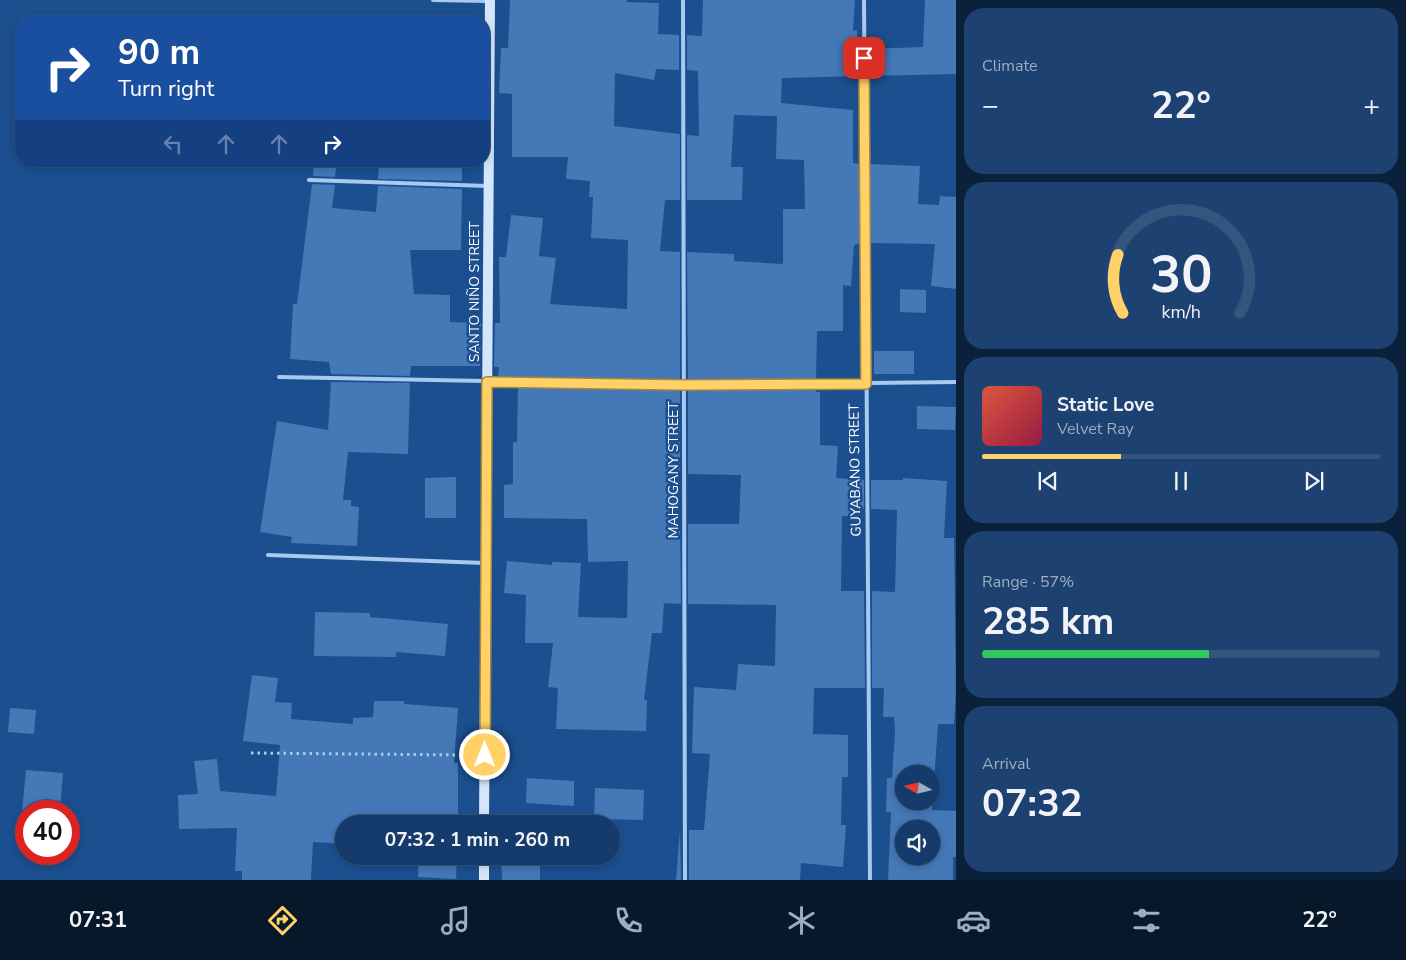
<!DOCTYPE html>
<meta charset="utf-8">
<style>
:root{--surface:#143b6b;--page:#1d4271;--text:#f1f3f6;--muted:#9dadc1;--line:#33557e;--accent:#ffd166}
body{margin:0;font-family:"Nunito Sans",sans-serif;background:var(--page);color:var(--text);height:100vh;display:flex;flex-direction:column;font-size:19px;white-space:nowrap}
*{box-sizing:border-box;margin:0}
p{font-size:16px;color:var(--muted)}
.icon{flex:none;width:28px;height:28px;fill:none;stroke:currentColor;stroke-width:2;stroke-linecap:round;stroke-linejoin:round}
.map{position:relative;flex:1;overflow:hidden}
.sheet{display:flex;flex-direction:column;gap:8px;padding:8px;background:#0b203b;width:450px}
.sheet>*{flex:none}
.top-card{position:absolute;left:15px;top:15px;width:475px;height:152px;border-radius:20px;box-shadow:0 2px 8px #0003,0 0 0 1px var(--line);background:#1a4fa0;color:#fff;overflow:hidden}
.needle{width:32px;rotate:278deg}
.controls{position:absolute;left:895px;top:765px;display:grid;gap:10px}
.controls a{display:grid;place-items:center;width:45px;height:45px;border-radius:50%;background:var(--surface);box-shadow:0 2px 8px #0003,0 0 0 1px var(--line);font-size:25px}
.speed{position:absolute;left:15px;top:800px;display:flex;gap:10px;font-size:25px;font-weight:700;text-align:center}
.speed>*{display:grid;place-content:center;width:65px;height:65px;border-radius:50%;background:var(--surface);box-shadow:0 2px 8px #0003,0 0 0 1px var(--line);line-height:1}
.speed .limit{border:8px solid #d22;background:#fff;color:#111}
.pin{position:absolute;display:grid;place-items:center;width:42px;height:42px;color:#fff;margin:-21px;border-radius:10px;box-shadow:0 2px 8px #0006}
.me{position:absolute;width:55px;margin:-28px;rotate:0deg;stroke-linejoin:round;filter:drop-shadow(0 0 4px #0008)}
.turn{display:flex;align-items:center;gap:18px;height:105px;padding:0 20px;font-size:22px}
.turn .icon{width:65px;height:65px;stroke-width:2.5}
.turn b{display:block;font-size:35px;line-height:42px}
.lanes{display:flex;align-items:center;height:48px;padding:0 20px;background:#0003;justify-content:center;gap:25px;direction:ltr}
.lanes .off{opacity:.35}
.big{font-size:38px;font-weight:700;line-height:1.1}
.sheet .widget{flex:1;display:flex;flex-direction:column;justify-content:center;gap:8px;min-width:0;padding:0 18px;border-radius:20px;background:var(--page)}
.sheet .dial{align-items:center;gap:0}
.dial svg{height:130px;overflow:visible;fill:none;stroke:var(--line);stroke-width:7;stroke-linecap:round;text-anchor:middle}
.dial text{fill:var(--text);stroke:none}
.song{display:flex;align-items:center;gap:15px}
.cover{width:60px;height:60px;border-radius:8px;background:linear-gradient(135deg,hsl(10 70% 55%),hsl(340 70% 35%))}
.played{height:5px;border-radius:2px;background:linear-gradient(90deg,var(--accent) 35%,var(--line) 35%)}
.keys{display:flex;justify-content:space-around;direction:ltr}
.heat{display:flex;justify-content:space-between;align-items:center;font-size:28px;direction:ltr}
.charge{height:8px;border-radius:4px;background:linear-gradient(90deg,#34c759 57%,var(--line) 0)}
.trip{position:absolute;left:335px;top:815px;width:285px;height:50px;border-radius:25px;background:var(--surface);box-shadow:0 2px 8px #0003,0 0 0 1px var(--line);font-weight:700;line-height:50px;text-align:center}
.tabs{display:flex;height:80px;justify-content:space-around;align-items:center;background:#08182b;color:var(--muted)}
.tabs .icon{width:35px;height:35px}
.tabs .selected{color:var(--accent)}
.tabs b{font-size:22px;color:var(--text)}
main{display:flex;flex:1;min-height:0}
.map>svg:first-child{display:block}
.building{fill:#4478b7;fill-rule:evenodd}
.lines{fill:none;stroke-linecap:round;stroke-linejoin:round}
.path{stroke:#a9c9ee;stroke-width:3;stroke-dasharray:2.5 4;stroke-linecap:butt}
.lane{stroke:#a9c9ee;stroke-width:4}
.secondary{stroke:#d6e6fa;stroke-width:10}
.route-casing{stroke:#a68842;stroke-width:12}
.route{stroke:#ffd166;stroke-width:9}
.labels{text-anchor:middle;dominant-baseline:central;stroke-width:5;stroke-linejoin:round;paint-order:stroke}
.street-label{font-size:14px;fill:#fff;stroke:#1b4f8f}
</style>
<main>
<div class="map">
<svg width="956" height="880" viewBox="0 0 956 880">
<rect width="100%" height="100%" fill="#1b4f8f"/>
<path class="building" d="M 510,0 L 627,0 L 627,2 L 659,3 L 658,34 L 679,35 L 679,70 L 656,69 L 654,80 L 615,73 L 614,126 L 680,134 L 680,200 L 665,200 L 660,251 L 680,252 L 680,381 L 498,377 L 499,367 L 494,367 L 495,323 L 500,323 L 499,257 L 506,257 L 511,215 L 543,218 L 539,256 L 556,258 L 550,304 L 627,309 L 628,240 L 591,238 L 593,197 L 589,197 L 590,181 L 566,179 L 568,157 L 512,157 L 512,94 L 499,93 L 501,48 L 508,48 Z
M 703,0 L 855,0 L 853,31 L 857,30 L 857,49 L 861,49 L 861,76 L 782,78 L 781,103 L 853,110 L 853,163 L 861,164 L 862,243 L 854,245 L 851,286 L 843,285 L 843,331 L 817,331 L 816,380 L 688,381 L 687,252 L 734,254 L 734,261 L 783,264 L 783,209 L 805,209 L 804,160 L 776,159 L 777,116 L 734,115 L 731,167 L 743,167 L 742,200 L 687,200 L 687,135 L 699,136 L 698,71 L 687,70 L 687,35 L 702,36 Z
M 925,0 L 956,0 L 956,74 L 868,76 L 868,49 L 923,47 Z
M 314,161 L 337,161 L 335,177 L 313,176 Z
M 379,161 L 450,161 L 450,163 L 462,163 L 462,181 L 378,179 Z
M 869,164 L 920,166 L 918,204 L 939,205 L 940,196 L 956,197 L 956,289 L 931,286 L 935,244 L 869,243 Z
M 312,184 L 335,185 L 332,208 L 376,212 L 378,186 L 462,189 L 461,250 L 410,250 L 414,294 L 450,295 L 450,322 L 481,323 L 480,366 L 411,366 L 410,376 L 331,374 L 329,362 L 290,359 L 293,304 L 297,304 Z
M 900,289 L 926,290 L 926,313 L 900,312 Z
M 874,351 L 914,351 L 914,374 L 874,374 Z
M 331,382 L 410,383 L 408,454 L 348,452 L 343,500 L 351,500 L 351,506 L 359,507 L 357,546 L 291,543 L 292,537 L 260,532 L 277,421 L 328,430 Z
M 518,385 L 680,389 L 680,473 L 673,473 L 672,523 L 680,524 L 681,604 L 664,603 L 662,633 L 652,633 L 644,700 L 647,700 L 646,731 L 556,729 L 558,688 L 548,687 L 553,643 L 525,643 L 526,595 L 504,593 L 507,561 L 552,565 L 552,562 L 581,563 L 578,617 L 627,618 L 628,561 L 588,562 L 587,519 L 504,518 L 504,485 L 513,484 L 513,442 L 517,442 Z
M 816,387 L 816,392 L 820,392 L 820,445 L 838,446 L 836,478 L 864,480 L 864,509 L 852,509 L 852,516 L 842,516 L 841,591 L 864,591 L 865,688 L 814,688 L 813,734 L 848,735 L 848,777 L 842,777 L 841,825 L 846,825 L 843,867 L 801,863 L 800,880 L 689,880 L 689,830 L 704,830 L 710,754 L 692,753 L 694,687 L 736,690 L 738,664 L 775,666 L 776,605 L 688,604 L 688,524 L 739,524 L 741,475 L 688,474 L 688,389 Z
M 917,406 L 956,407 L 955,430 L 917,429 Z
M 456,477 L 456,518 L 425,518 L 425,478 Z
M 903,478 L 947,481 L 944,538 L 954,538 L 956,691 L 954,724 L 938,724 L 932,810 L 956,811 L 956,857 L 953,857 L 953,880 L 888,880 L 891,812 L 886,812 L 887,778 L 892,778 L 895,731 L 894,717 L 883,717 L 884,688 L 872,688 L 872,591 L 895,592 L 897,510 L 871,509 L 871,480 L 903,480 ZM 904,774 L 931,774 L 931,801 L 904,801 ZM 904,829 L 931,829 L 931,856 L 904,856 Z
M 315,612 L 370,613 L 370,617 L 448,624 L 445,656 L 396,652 L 396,657 L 314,656 Z
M 252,675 L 278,678 L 275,702 L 292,703 L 291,719 L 353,724 L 353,718 L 373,717 L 374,701 L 404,701 L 404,704 L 458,708 L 454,763 L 458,763 L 458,824 L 344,824 L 344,844 L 313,842 L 311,880 L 242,880 L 242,871 L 235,871 L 237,828 L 179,829 L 178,795 L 198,794 L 194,761 L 217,759 L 220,791 L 276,796 L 280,745 L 243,741 Z
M 10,708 L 36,710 L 34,734 L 8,732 Z
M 26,770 L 63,773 L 60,811 L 22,811 Z
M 527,778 L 574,781 L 574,806 L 526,803 Z
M 595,788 L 644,790 L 643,820 L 594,819 Z
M 680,830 L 681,880 L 676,880 Z
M 419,856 L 457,856 L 456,879 L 418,877 Z
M 501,856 L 540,856 L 540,880 L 502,880 Z"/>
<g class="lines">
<path class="path" d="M 251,753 L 464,755"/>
<path class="lane" d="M 433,0 L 488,1
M 683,0 L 685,880
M 864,0 L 870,880
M 309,180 L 488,186
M 279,377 L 684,385 L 956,382
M 268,555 L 485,563"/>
<path class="secondary" d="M 484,824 L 490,0
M 484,880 L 484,856"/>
</g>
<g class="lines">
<defs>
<path id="route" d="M 485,755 L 487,382 L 684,385 L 866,384 L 864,58"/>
</defs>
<use href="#route" class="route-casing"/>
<use href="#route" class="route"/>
</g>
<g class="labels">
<g class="street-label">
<text transform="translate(474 292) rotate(-90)">SANTO NIÑO STREET</text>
<text transform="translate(673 470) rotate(-90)">MAHOGANY STREET</text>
<text transform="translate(855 470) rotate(-91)">GUYABANO STREET</text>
</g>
</g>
</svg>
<div class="controls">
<a><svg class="needle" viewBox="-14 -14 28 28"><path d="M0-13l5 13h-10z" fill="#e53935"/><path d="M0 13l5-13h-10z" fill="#9dadc1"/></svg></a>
<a><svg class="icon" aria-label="sound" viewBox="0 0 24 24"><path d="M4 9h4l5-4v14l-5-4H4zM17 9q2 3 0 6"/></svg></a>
</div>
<div class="speed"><div class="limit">40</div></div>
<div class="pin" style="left:864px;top:58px;background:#d93025"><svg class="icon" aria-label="arrive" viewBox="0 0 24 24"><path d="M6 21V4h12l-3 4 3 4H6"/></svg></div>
<svg class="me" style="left:485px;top:755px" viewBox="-20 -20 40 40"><circle r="17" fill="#ffd166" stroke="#fff" stroke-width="3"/><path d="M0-11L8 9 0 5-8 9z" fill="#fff"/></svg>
<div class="trip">07:32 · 1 min · 260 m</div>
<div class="top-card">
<div class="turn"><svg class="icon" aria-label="right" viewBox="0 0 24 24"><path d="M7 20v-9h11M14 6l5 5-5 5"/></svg><div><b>90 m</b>Turn right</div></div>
<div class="lanes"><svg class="icon off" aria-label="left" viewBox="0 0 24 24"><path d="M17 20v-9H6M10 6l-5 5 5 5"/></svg><svg class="icon off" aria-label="ahead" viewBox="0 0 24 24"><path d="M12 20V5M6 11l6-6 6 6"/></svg><svg class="icon off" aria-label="ahead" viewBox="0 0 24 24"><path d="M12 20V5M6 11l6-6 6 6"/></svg><svg class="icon" aria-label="right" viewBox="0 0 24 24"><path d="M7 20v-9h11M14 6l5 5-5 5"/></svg></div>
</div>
</div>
<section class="sheet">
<div class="widget"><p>Climate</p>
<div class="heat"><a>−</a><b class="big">22°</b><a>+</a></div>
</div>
<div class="widget dial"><svg viewBox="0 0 100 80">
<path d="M14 69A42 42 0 1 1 86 69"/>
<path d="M14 69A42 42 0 0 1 11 33" stroke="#ffd166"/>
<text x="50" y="56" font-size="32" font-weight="700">30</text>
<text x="50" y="72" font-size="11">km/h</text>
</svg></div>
<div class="widget">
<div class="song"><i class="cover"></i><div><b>Static Love</b><p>Velvet Ray</p></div></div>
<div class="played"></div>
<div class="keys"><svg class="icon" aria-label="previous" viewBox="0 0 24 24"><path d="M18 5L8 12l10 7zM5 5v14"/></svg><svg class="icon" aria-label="pause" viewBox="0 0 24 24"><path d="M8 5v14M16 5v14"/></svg><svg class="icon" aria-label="next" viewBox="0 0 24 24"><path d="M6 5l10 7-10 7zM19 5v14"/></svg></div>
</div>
<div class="widget"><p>Range · 57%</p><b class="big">285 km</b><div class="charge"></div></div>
<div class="widget"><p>Arrival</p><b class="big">07:32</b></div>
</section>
</main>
<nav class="tabs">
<b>07:31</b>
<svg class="icon selected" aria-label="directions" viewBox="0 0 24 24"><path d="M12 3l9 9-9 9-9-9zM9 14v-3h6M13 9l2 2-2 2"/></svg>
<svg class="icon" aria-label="music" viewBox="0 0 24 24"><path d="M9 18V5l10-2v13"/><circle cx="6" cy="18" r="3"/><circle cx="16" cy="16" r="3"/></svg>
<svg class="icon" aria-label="phone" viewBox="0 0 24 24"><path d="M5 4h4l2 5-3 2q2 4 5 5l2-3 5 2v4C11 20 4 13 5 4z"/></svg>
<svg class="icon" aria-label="climate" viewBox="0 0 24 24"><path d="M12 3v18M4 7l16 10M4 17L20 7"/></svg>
<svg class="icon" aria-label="car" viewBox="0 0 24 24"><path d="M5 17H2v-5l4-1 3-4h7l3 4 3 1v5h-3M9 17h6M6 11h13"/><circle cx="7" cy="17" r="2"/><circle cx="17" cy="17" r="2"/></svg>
<svg class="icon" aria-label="filters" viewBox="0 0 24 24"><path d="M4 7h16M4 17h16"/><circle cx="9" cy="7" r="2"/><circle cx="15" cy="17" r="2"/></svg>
<b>22°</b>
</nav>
